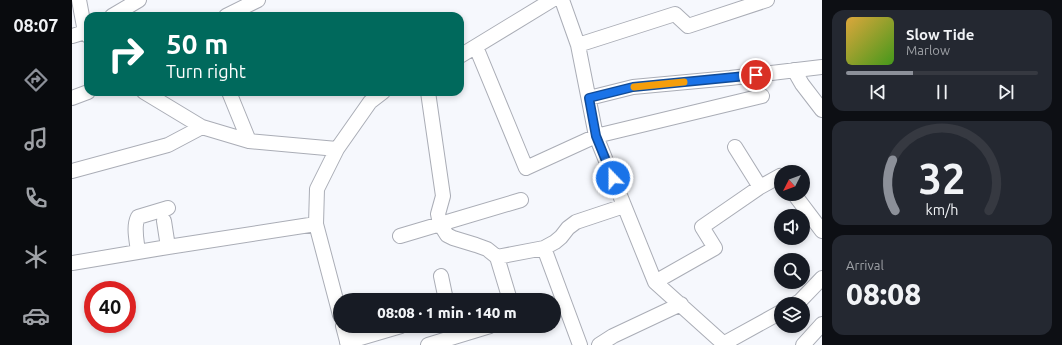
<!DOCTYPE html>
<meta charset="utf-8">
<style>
:root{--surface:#171b24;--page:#242831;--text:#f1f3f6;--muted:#9ea1a6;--line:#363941;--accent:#8c9099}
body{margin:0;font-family:Ubuntu,sans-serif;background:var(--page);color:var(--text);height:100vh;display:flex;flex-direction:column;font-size:15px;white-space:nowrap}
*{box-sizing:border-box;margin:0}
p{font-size:13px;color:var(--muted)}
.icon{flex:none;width:22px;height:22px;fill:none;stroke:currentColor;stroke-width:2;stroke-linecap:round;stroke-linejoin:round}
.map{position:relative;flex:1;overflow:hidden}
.side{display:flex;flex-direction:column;gap:10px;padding:10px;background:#0d0f14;width:240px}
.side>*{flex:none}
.guide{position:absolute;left:12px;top:12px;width:380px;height:84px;border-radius:12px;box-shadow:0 2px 6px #0003;background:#00695c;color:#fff;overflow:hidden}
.needle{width:26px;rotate:228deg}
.controls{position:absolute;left:702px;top:165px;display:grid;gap:8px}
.controls a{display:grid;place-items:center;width:36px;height:36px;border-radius:50%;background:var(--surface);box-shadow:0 2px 6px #0003;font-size:20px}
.speed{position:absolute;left:12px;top:281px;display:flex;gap:8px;font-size:20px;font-weight:700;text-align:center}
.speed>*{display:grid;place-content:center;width:52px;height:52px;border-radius:50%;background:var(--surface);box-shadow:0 2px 6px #0003;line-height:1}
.speed .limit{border:6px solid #d22;background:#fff;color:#111}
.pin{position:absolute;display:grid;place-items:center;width:34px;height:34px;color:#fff;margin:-17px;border:2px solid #fff;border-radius:50%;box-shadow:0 1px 4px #0007}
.me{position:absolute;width:44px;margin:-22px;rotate:338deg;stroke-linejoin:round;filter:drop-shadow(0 0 3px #0008)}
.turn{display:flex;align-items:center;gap:14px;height:84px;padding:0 16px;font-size:18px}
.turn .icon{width:52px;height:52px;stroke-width:2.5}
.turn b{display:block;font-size:28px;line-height:34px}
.big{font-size:30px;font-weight:800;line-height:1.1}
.side .tile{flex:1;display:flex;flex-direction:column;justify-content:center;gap:6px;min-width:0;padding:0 14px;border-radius:12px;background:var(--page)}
.side .dial{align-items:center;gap:0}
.dial svg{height:104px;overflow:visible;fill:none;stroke:var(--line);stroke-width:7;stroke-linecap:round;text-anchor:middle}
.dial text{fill:var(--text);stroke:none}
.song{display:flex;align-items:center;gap:12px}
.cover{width:48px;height:48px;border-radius:6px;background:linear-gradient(135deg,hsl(40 70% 55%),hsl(100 70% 35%))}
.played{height:4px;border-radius:2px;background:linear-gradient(90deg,var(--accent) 35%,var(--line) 35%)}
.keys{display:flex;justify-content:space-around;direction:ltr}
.trip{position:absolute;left:261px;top:293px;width:228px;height:40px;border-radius:20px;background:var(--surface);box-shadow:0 2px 6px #0003;font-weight:800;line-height:40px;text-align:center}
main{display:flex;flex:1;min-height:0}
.tab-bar{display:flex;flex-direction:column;width:72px;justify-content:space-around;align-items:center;background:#090b0e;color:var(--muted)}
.tab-bar .icon{width:28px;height:28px}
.tab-bar .current{color:var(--accent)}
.tab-bar b{font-size:18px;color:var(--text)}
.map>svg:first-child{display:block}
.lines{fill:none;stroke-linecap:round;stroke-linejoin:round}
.minor-casing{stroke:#aaadb6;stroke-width:16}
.minor{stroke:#fff;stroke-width:14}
.route-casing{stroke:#114b97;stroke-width:10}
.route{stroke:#1a73e8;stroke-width:7}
.slow{stroke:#f59e0b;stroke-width:7}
</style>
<main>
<nav class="tab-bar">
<b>08:07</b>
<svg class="icon current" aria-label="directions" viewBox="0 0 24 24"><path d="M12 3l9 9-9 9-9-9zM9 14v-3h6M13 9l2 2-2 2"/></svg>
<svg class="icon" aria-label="music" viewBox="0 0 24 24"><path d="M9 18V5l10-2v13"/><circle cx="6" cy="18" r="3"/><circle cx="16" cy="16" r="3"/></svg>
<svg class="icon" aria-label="phone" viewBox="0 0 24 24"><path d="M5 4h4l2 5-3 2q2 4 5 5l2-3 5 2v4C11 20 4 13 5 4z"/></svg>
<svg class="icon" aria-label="climate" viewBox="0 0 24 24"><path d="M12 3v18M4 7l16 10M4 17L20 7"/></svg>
<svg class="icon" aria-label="car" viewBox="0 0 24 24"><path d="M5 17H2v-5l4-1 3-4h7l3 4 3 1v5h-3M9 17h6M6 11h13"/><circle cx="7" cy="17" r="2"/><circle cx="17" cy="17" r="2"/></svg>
</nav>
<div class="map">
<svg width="750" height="345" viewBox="0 0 750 345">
<rect width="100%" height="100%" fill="#f6f8fd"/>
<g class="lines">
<defs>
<path id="minor" d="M 7,0 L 13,32 L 16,36
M 490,0 L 506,45 L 524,136 L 583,282 L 653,345
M 40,16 L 67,0
M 154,16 L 186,0
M 0,36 L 13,32 L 16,30
M 506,45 L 603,14 L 616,26 L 695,0
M 404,47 L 454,168 L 524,136 L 690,96
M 388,56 L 480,0
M 722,70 L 730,84 L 750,110
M 72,92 L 130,127 L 177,141 L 265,149
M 157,92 L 177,141
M 356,92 L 371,196 L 366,214 L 368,224 L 375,235 L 381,238 L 404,245 L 415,249 L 425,257 L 472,248 L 483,242 L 489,237 L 496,228 L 504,222 L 552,206
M 0,98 L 16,92
M 517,98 L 561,87 L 658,78 L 750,67
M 663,147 L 688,187
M 0,171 L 96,145 L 130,127
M 722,194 L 750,231
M 92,221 L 96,247 L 244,224
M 328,236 L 449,200
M 472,248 L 508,345
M 66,252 C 65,241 61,227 66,217 L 96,208
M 425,257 L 438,300
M 0,263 L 96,247
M 369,276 L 374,300
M 583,282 L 643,248 L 630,227 L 688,187 L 708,176 L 709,177
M 723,304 L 728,301 L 750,278
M 268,315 L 244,224 L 245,189 L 265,149 L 298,102 L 311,92
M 271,326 L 276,345
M 275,342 L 329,326
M 651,344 L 709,312
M 356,345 L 418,326
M 527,345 L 541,336 L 609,304
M 731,345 L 750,324"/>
</defs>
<use href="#minor" class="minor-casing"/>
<use href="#minor" class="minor"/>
</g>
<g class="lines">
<defs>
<path id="route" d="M 541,178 L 524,136 L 517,98 L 561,87 L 684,75"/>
</defs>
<use href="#route" class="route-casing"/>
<use href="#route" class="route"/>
<path class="slow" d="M 562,87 L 612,82"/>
</g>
</svg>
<div class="controls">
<a><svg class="needle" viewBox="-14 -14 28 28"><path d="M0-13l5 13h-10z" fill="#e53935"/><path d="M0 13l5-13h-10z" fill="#9ea1a6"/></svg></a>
<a><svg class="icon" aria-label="sound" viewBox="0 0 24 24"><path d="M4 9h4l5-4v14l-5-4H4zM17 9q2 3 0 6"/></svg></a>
<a><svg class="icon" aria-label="search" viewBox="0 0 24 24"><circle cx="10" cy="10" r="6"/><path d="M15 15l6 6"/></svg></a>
<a><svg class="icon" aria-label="layers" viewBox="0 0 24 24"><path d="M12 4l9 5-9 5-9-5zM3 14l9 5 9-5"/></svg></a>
</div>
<div class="speed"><div class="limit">40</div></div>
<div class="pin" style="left:684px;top:75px;background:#d93025"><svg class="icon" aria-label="arrive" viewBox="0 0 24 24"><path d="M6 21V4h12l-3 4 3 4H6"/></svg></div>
<svg class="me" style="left:541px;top:178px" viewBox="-20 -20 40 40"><circle r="17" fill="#1a73e8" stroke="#fff" stroke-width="3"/><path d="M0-11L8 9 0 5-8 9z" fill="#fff"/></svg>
<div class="trip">08:08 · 1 min · 140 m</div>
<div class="guide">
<div class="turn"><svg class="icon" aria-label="right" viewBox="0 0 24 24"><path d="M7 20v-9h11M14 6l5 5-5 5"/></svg><div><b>50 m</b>Turn right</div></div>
</div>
</div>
<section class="side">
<div class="tile">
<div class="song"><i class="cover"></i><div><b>Slow Tide</b><p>Marlow</p></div></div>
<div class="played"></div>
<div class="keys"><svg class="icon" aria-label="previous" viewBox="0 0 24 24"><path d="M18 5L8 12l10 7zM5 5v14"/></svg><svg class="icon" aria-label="pause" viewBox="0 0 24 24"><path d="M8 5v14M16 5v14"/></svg><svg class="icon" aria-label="next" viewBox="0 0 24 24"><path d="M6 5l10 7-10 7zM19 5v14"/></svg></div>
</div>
<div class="tile dial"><svg viewBox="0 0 100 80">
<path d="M14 69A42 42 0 1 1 86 69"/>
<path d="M14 69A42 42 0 0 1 12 30" stroke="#8c9099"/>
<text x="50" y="56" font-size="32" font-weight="700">32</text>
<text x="50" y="72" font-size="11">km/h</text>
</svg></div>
<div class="tile"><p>Arrival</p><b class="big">08:08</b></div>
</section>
</main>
